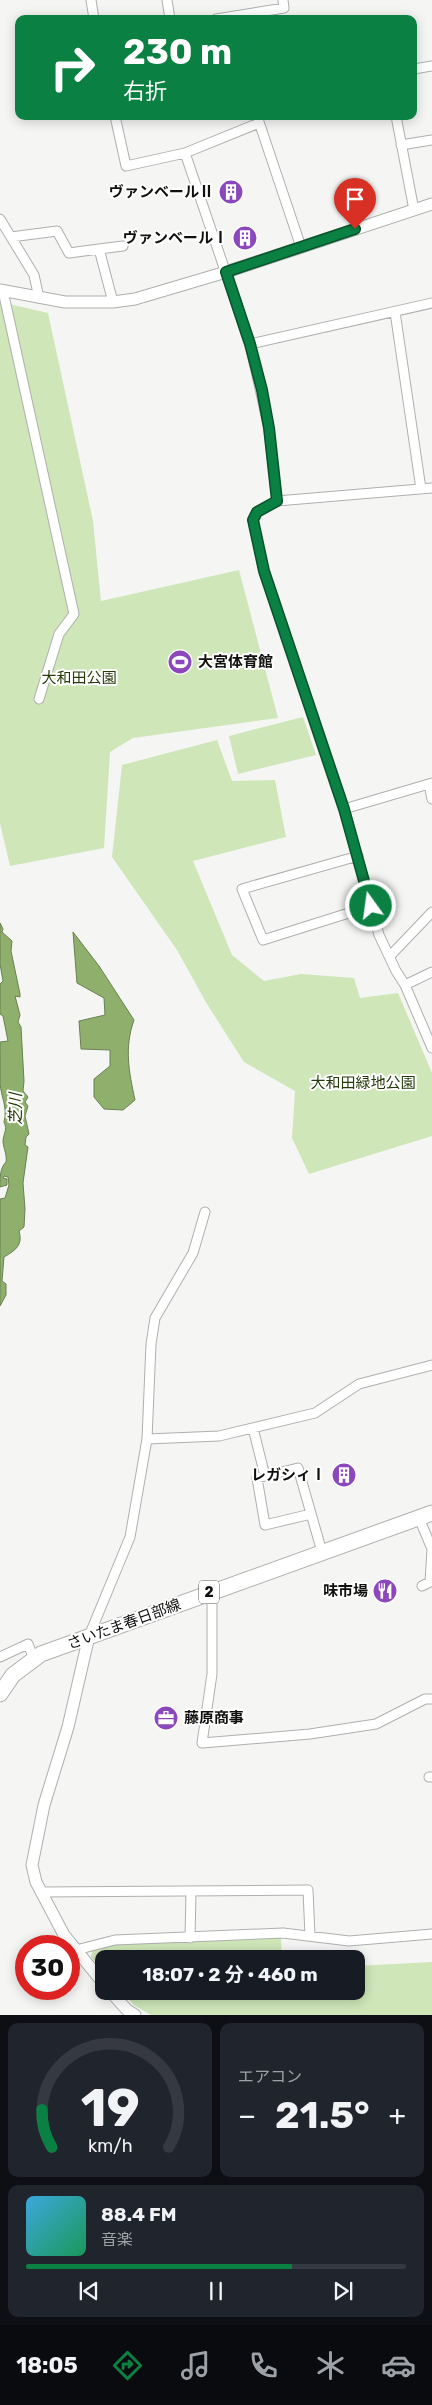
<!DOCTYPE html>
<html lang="ja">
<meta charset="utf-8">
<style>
:root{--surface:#171b24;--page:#20242c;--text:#f1f3f6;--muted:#9ea1a6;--line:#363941;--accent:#0b8043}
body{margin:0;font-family:Rubik,"Noto Sans JP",sans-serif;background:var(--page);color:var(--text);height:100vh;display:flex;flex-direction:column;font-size:19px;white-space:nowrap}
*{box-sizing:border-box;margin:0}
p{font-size:16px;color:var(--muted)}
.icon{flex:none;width:28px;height:28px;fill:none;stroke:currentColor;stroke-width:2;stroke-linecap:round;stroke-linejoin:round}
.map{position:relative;height:2015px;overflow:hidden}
.panel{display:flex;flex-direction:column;gap:8px;padding:8px;background:#0d0f14;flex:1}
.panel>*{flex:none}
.hud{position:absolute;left:15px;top:15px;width:402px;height:105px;border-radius:10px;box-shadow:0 2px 12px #0003;background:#0b8043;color:#fff;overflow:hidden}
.speed{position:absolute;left:15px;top:1935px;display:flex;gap:10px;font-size:25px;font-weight:700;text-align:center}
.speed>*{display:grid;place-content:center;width:65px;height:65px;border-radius:50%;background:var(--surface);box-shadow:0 2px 12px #0003;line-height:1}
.speed .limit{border:8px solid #d22;background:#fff;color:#111}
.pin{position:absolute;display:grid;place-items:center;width:42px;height:42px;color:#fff;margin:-51px -21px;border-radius:50% 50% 50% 0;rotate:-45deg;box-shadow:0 0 5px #0007}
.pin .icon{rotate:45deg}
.me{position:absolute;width:55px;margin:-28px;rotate:346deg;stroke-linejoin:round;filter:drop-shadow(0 0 4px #0008)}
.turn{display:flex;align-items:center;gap:18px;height:105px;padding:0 25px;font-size:22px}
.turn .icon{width:65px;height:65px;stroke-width:2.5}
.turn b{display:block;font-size:35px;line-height:42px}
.big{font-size:38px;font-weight:700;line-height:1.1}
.panel .widget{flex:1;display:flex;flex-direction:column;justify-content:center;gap:8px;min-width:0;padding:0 18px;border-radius:10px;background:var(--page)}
.panel .dial{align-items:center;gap:0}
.dial svg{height:130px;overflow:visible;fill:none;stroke:var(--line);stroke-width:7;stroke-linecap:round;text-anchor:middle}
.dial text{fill:var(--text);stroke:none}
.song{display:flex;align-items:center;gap:15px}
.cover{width:60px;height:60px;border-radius:8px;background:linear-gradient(135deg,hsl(200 70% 55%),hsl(150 70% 35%))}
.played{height:5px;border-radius:2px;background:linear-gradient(90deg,var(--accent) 70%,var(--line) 70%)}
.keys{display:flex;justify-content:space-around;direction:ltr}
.heat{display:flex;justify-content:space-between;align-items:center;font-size:28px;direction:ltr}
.panel .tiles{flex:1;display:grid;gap:8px;grid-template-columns:1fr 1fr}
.widget:last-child{grid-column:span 2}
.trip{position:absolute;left:95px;top:1950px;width:270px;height:50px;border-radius:10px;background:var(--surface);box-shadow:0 2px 12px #0003;font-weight:700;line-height:50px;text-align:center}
.tabs{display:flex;height:80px;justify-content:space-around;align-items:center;background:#090b0e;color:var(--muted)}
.tabs .icon{width:35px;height:35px}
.tabs .selected{color:var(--accent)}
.tabs b{font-size:22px;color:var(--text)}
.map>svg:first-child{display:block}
.green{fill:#cee6b8}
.water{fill:#8fb06d;stroke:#698051}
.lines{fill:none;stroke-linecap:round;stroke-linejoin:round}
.minor-casing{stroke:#aeb0ad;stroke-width:11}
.tertiary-casing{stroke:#aeb0ad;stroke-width:13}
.primary-casing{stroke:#aeb0ad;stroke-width:17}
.minor{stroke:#fff;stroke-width:9}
.tertiary{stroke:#fff;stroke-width:11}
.primary{stroke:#fff;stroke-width:15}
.route-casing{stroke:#07532c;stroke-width:12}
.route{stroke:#0b8043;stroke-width:9}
.labels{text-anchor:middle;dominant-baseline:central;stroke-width:4;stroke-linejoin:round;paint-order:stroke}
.shield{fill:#fff;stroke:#585857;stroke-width:1}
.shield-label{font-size:14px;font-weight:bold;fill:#10100f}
.poi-label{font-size:15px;font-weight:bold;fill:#10100f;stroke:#fff;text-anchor:end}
.park-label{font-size:15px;fill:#263b0a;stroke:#fff}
.street-label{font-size:15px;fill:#10100f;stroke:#fff}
.water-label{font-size:16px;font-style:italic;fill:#213604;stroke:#fff}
</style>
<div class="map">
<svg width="432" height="2015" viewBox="0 0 432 2015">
<rect width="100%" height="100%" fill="#f5f6f4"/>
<path class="green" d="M 0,302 L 48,313 L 93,521 L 101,601 L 239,570 L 278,718 L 133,738 L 110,752 L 104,848 L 10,866 L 0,823 Z
M 303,717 L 316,755 L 238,774 L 229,736 Z
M 217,740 L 232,781 L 275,780 L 286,837 L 193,861 L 232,955 L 264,981 L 301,974 L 354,978 L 360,998 L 398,993 L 432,1073 L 432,1136 L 309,1174 L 292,1138 L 295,1091 L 244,1062 L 207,1004 L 177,950 L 112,857 L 122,765 Z
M 281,1938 L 282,1959 L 104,1959 L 104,1971 L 91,1957 L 93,1949 L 112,1945 Z
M 432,1962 L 432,2015 L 151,2015 L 134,2005 L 122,1991 L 356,1991 L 356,1966 Z"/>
<path class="water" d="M 0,923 L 3,929 L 2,932 L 12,941 L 11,951 L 20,994 L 20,997 L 15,996 L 20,1015 L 18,1022 L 21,1027 L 24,1081 L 23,1091 L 28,1097 L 25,1102 L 28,1106 L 25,1116 L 29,1134 L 26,1137 L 25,1145 L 28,1147 L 23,1183 L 25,1209 L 24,1227 L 19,1231 C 23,1245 16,1250 4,1257 L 2,1281 L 6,1284 L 6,1295 L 0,1306 L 0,1199 L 5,1198 L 9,1185 L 8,1177 L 4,1176 L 3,1178 L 7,1179 L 7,1185 L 0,1187 C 0,1177 0,1168 6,1162 C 7,1154 4,1150 3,1142 C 3,1134 8,1130 4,1122 C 8,1108 1,1097 0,1083 C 0,1070 0,1056 0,1042 L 8,1041 L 3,1016 L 0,1014 L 0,984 L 3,981 L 0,964 Z
M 73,932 L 99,966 L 134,1020 C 124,1048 129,1072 135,1100 L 123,1110 L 104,1109 L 94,1097 L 94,1079 L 110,1066 L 110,1050 L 81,1049 L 79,1021 L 105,1015 L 104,998 L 77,983 Z"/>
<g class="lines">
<defs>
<path id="minor" d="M 91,0 L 94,19
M 167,0 L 170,19
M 216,19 L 284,8 L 283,0
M 414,69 L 432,66
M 115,116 L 126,166 L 185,153 L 250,344 L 269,429 L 277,501
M 257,116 L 301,247
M 396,116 L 414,210
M 401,145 L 432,140
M 185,153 L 259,123
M 0,219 L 34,275 L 39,298
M 11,237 L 57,231 L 69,253 L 99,249 L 113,302
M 99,249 L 123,246
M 3,291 L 74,614 L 59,634 L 39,699
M 395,312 L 421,489
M 250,344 L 432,303
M 432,488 L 277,501 L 257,512 L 253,520 L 264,571 L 344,809 L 379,935 L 396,971 L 405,985 L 432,1048
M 429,784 L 432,799
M 344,809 L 432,783
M 358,856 L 242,889 L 263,940 L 371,906
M 390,956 L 432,912
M 405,985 L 432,972
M 253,1428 L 265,1476
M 147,1439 L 219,1436 L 315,1413 L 359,1384 L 432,1365
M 311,1514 L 265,1525 L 257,1478 L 298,1468 L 322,1552
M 419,1518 L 432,1549 L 430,1582 L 422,1586
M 212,1591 L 212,1674 L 202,1743 L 310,1734 L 376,1724 L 425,1699 L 432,1699
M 89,1636 L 130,1537 L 147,1439 L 151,1344 L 155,1318 L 193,1253 L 205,1212
M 0,1657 L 28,1644 L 34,1659
M 429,1777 L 432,1777
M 41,1892 L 308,1890 L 310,1936
M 190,1938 L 191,1891
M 76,1950 L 115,1940 L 283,1933 L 349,1941 L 432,1934"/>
<path id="tertiary" d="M 0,290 L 65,302 L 113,302 L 135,299 L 226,272 L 432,204
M 89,1636 L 68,1727 L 44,1805 L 32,1865 L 36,1882 L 64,1935 L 104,1984
M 110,1991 L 127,2010 L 135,2015"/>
<path id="primary" d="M 0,1694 L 13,1675 L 41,1654 L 432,1513"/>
</defs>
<use href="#minor" class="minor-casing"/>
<use href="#tertiary" class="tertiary-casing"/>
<use href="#primary" class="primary-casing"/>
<use href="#minor" class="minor"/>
<use href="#tertiary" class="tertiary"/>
<use href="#primary" class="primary"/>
</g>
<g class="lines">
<defs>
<path id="route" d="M 355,229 L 226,272 L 250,344 L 262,390 L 269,428 L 277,501 L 257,512 L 253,520 L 264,571 L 344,809 L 371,906"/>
</defs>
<use href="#route" class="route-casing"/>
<use href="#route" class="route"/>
</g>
<defs>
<symbol id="building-disc" viewBox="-11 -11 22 22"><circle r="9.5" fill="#8b47bb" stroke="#fff"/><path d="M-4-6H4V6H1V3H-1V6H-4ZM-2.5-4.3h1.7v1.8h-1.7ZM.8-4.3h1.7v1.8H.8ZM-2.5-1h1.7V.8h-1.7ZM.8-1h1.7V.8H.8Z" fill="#fff"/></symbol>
<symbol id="stadium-disc" viewBox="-11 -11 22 22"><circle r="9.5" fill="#8b47bb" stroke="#fff"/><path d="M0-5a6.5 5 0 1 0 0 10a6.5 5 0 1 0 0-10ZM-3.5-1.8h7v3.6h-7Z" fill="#fff"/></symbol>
<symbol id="restaurant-disc" viewBox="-11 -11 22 22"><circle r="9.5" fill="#8b47bb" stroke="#fff"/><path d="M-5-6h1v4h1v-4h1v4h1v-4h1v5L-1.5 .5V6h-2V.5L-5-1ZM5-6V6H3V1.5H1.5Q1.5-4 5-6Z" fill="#fff"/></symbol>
<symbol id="office-disc" viewBox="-11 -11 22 22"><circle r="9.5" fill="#8b47bb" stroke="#fff"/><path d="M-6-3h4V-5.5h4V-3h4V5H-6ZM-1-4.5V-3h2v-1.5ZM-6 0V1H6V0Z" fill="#fff"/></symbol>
</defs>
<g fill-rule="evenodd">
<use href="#building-disc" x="217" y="178" width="28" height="28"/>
<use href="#building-disc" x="231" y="224" width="28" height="28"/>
<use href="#stadium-disc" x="166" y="648" width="28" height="28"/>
<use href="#building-disc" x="330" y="1461" width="28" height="28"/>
<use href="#restaurant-disc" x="371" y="1577" width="28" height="28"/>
<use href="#office-disc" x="152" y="1704" width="28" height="28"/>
</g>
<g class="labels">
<rect class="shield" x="199" y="1580.5" width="20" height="23" rx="4"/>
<g class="shield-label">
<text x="209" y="1592">2</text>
</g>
<g class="poi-label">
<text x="214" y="192">ヴァンベールⅡ</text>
<text x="228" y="238">ヴァンベールⅠ</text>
<text x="198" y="662" text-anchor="start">大宮体育館</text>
<text x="326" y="1475">レガシィⅠ</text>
<text x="368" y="1591">味市場</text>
<text x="184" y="1718" text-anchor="start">藤原商事</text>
</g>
<g class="park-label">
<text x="79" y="678">大和田公園</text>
<text x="363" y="1083">大和田緑地公園</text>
</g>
<g class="street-label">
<text transform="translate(124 1624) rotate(-20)">さいたま春日部線</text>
</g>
<g class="water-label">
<text transform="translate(15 1109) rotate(-90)">芝川</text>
</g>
</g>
</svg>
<div class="speed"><div class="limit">30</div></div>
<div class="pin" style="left:355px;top:229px;background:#d93025"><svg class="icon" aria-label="arrive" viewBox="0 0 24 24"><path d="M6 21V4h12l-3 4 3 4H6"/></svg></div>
<svg class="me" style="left:371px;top:906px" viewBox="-20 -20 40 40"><circle r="17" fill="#0b8043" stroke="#fff" stroke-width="3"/><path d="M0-11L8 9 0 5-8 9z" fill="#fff"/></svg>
<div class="trip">18:07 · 2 分 · 460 m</div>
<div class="hud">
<div class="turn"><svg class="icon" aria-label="right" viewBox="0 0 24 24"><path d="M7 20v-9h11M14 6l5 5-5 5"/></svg><div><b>230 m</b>右折</div></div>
</div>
</div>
<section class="panel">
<div class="tiles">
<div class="widget dial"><svg viewBox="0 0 100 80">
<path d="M14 69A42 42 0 1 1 86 69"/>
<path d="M14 69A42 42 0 0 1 8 46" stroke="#0b8043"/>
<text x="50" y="56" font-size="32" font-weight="700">19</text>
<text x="50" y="72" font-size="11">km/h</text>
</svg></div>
<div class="widget"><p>エアコン</p>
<div class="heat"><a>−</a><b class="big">21.5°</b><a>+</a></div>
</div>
<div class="widget">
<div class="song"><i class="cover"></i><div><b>88.4 FM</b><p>音楽</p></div></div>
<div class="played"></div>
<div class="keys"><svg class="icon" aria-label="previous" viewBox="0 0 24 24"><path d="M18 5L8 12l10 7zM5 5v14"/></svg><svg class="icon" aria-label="pause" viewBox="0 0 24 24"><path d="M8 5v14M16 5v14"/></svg><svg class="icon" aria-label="next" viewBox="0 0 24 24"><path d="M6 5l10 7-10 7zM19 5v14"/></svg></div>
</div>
</div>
</section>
<nav class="tabs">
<b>18:05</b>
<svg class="icon selected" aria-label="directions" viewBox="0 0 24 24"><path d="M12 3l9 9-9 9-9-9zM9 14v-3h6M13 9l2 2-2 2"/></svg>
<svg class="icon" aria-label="music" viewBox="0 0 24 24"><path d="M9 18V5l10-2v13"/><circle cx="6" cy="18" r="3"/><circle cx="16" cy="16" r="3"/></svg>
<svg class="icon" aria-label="phone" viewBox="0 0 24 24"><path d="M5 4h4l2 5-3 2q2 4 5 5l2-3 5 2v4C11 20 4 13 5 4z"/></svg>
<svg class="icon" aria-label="climate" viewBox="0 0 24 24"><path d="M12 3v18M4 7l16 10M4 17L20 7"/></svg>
<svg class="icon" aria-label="car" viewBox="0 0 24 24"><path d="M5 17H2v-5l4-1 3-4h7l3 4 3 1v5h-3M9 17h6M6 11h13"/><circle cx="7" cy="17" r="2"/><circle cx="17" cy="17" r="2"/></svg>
</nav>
